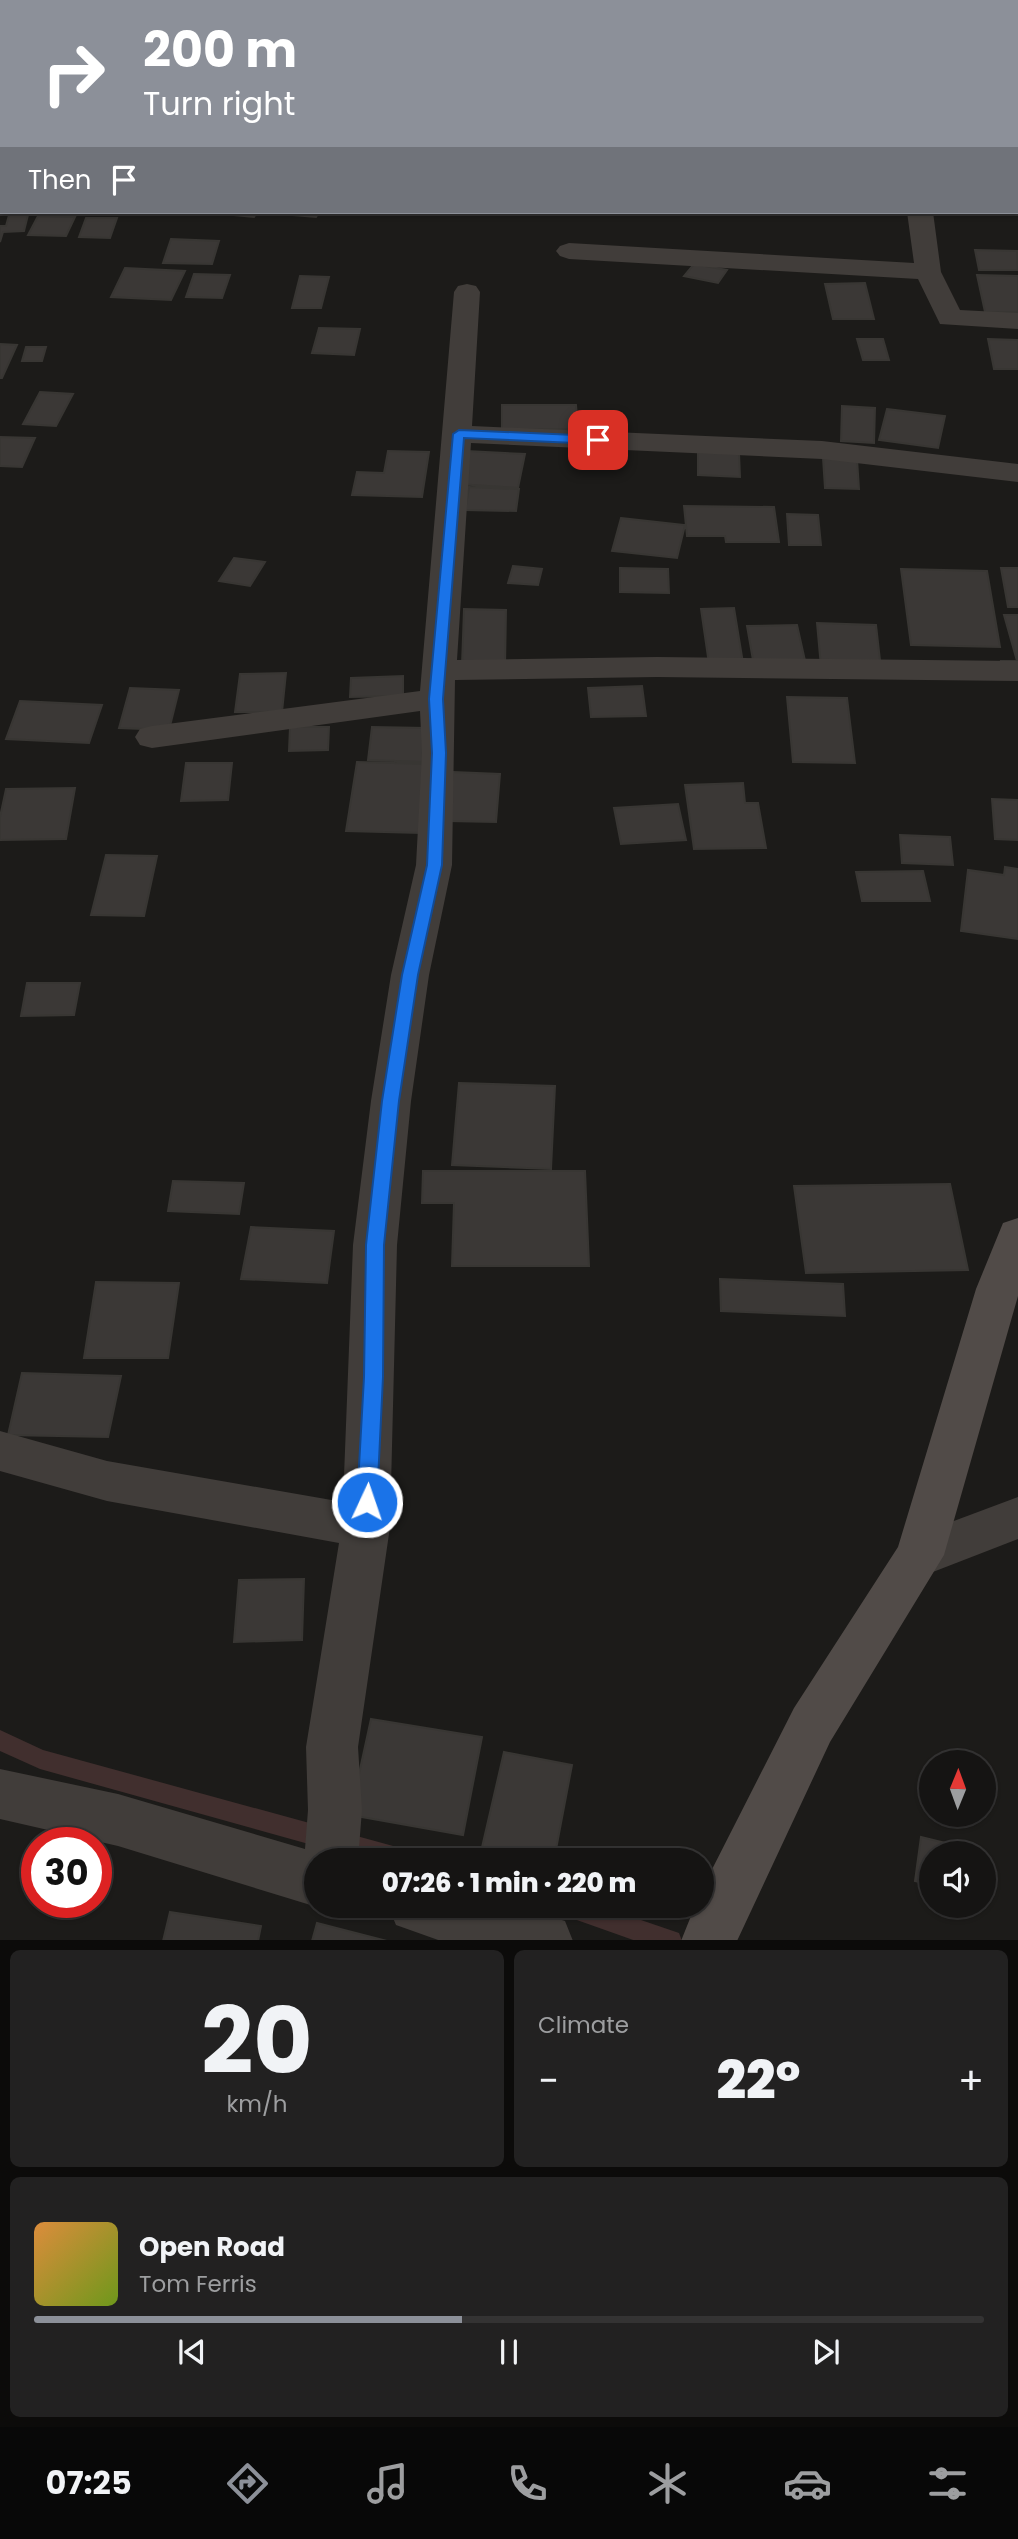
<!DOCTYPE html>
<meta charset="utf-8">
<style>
:root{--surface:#151413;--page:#222121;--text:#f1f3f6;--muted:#9d9ea0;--line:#343333;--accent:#8c9099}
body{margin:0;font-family:Poppins,sans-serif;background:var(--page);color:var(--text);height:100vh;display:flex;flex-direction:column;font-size:26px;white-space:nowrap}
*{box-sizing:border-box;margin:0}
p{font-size:23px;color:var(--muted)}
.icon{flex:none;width:38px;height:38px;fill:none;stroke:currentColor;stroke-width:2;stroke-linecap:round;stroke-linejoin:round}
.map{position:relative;height:1940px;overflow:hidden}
.details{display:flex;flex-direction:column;gap:10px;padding:10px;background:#0c0b0a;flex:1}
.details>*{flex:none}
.guide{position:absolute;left:0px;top:0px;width:1018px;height:214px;box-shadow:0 2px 5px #0004,0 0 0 2px var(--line);background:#8c9099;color:#fff;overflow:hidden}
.needle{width:46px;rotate:1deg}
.controls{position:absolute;left:919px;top:1750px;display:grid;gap:14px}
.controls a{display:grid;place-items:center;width:77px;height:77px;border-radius:50%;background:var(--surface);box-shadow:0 2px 5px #0004,0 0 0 2px var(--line);font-size:35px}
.speed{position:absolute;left:21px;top:1827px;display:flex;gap:14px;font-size:35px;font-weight:700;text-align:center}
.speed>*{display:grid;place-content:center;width:91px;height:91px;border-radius:50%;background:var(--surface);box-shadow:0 2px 5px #0004,0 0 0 2px var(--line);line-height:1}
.speed .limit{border:10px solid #d22;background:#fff;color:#111}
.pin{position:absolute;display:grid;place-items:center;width:60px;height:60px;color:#fff;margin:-30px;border-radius:14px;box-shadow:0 4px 10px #0006}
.me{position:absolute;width:77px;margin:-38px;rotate:3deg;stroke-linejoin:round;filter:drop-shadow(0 0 5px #0008)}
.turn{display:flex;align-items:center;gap:24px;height:147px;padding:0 28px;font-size:32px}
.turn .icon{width:91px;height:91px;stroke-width:2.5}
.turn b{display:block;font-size:49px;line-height:60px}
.then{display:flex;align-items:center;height:66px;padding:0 28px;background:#0003;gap:14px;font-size:26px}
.big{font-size:52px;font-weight:800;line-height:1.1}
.details .card{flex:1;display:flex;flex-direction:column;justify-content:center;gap:10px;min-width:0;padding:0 24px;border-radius:10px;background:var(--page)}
.details .dial{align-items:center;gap:0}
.dial b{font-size:91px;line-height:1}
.song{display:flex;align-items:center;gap:21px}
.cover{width:84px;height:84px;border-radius:10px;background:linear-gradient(135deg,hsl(30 70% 55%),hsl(80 70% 35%))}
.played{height:7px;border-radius:4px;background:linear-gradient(90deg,var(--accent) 45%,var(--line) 45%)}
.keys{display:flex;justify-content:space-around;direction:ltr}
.heat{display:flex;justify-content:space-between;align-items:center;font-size:38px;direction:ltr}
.details .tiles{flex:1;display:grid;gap:10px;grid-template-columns:1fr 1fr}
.card:last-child{grid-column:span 2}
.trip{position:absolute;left:304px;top:1848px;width:410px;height:70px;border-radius:35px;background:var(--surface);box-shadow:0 2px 5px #0004,0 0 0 2px var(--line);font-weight:800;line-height:70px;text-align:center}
.tab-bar{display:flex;height:112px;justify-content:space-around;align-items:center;background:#080808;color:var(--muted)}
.tab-bar .icon{width:49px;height:49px}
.tab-bar .current{color:var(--accent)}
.tab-bar b{font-size:32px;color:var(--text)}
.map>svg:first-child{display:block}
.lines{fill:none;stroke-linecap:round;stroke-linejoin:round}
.stream{fill:#412f2e;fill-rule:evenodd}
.building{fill:#3b3836;stroke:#383633;stroke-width:2}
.minor{fill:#413d3a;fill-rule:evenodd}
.tertiary{fill:#413d3a;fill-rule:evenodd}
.secondary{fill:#514b48;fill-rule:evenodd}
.route{fill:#1a73e8;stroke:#114b97;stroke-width:2}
</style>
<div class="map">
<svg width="1018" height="1941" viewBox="0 0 1018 1941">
<rect width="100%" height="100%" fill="#1c1b19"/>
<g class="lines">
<path class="stream" d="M 0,1730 L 43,1750 L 404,1849 L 412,1852 L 415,1860 L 366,1860 L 40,1769 L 0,1751 Z
M 557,1906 L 600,1906 L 679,1933 L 682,1941 L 636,1941 L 560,1914 Z"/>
</g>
<path class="building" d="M 946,0 L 1016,0 L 1017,2 L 947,2 Z
M 202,212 L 257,212 L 254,217 Z
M 282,212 L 319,212 L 316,217 L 280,214 Z
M 9,215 L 28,215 L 24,231 L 3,232 L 0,242 L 0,226 L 6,226 Z
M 38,216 L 75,217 L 66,236 L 28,235 Z
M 86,218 L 117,218 L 110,238 L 79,237 Z
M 171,239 L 219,241 L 212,264 L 163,263 Z
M 975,250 L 1017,251 L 1018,270 L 979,270 Z
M 694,264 L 727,270 L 718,283 L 684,276 Z
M 125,268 L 185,271 L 171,300 L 111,297 Z
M 194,274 L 230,275 L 222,298 L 186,297 Z
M 977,275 L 1018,276 L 1018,312 L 985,312 Z
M 300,276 L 329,277 L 321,308 L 292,308 Z
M 865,283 L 874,319 L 833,319 L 825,284 Z
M 319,328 L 360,329 L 354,355 L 312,353 Z
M 857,339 L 883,339 L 889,360 L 863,360 Z
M 988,339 L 1018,340 L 1018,369 L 994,369 Z
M 0,344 L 17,345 L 2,378 L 0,378 Z
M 26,347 L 46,347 L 42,361 L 22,361 Z
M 40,392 L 73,394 L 56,426 L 23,424 Z
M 502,405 L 576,405 L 578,429 L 502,429 Z
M 842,406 L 875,408 L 874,443 L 841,441 Z
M 887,409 L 945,416 L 938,448 L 879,440 Z
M 0,437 L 35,438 L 22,467 L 0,466 Z
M 388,451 L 429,452 L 422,497 L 352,495 L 357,472 L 384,473 Z
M 466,451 L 525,454 L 518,488 L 458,484 Z
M 698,452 L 739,453 L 740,477 L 698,475 Z
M 823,458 L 857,459 L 859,489 L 825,488 Z
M 469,487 L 519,489 L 516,511 L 465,510 Z
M 684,506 L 774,507 L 779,542 L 726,542 L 725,536 L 687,536 Z
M 787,514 L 818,515 L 821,545 L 789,545 Z
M 621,518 L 685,525 L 677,558 L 612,551 Z
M 234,558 L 265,562 L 250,586 L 219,581 Z
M 513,566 L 542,569 L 538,585 L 508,583 Z
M 620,568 L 668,569 L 669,593 L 620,592 Z
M 1001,568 L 1018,568 L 1018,607 L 1008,607 Z
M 901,569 L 987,571 L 1000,647 L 911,645 Z
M 734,608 L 743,663 L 709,664 L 701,609 Z
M 464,609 L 506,610 L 505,666 L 462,665 Z
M 1004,615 L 1018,615 L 1018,667 L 1002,667 L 1001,661 L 1017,661 Z
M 817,623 L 876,625 L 881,669 L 821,667 Z
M 797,625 L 806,665 L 754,666 L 747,626 Z
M 286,673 L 282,712 L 235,712 L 240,674 Z
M 403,676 L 403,696 L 350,697 L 351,678 Z
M 642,686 L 646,716 L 591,717 L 588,688 Z
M 130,688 L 179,690 L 169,730 L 119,728 Z
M 787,697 L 847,698 L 855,763 L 793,762 Z
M 20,701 L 102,705 L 89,743 L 6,739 Z
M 290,727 L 329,727 L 328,750 L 289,751 Z
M 372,727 L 426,728 L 423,762 L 368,760 Z
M 357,762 L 429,764 L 421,833 L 346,831 Z
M 186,763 L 232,763 L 228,800 L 181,801 Z
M 453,772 L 500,774 L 496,822 L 448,821 Z
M 743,783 L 745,803 L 758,803 L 766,848 L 694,849 L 685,785 Z
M 75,788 L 66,839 L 0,840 L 0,817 L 6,789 Z
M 992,799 L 1018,800 L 1018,840 L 995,839 Z
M 678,804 L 686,840 L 621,844 L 614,808 Z
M 900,835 L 950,837 L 953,865 L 902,863 Z
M 106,855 L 157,856 L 144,916 L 91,915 Z
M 1005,867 L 1018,869 L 1018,939 L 961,931 L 968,870 L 1004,875 Z
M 923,871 L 930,901 L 862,901 L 856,872 Z
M 27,983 L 80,983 L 74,1015 L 21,1016 Z
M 459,1083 L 555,1086 L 551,1169 L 452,1165 Z
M 423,1171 L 585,1171 L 589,1266 L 452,1266 L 454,1203 L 422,1203 Z
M 173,1181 L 244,1183 L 239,1214 L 168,1211 Z
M 950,1184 L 968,1270 L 806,1273 L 794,1186 Z
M 251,1227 L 334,1231 L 327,1283 L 241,1279 Z
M 720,1279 L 843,1284 L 845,1316 L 721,1311 Z
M 96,1282 L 179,1283 L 168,1358 L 84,1358 Z
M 22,1373 L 121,1376 L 108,1437 L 8,1435 Z
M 304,1579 L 302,1640 L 234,1642 L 239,1580 Z
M 371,1719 L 482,1737 L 463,1835 L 350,1815 Z
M 504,1752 L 572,1765 L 554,1860 L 500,1860 L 480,1856 Z
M 921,1837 L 978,1851 L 977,1853 L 931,1853 L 931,1885 L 915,1881 Z
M 170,1912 L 261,1926 L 258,1941 L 163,1941 Z
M 317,1923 L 387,1941 L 312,1941 Z"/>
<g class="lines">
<path class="minor" d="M 205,0 L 227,0 L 204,2 Z
M 313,0 L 335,0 L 335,2 L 313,2 Z
M 504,0 L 526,0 L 503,2 Z
M 644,0 L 666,0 L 666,2 L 644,2 Z
M 881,0 L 903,0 L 903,2 L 881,2 Z
M 0,136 L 2,136 L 2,150 L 0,150 Z
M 907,212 L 933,212 L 941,272 L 960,310 L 1018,313 L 1018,329 L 940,324 L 918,279 L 569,259 L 560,256 L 556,251 L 560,246 L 569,243 L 914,263 Z
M 467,284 L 476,286 L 480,292 L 472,426 L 822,441 L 1018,464 L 1018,482 L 822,459 L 471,443 L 457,660 L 657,657 L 1018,661 L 1018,681 L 657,677 L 455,680 L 452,865 L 429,975 L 411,1101 L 397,1245 L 390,1527 L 358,1747 L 362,1810 L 358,1860 L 317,1860 L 317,1906 L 320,1906 L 317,1907 L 118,1846 L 0,1819 L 0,1769 L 118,1794 L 305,1849 L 308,1810 L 306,1747 L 339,1543 L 107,1501 L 0,1471 L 0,1431 L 107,1461 L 343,1502 L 353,1245 L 371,1101 L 391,975 L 416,865 L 422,753 L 420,711 L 152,748 L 140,745 L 135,737 L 140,729 L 152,726 L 420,691 L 454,292 L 458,286 Z
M 388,1906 L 517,1906 L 565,1921 L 573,1941 L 441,1941 L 396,1925 Z"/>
<path class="tertiary" d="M 1018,1497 L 1018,1539 L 920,1577 L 903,1570 L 896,1555 L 903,1540 Z"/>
<path class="secondary" d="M 1018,1218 L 1018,1296 L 944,1555 L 830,1742 L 737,1941 L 681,1941 L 695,1906 L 702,1906 L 702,1889 L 794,1708 L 898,1547 L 976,1289 L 1003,1223 Z"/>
</g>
<path class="route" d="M 459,430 L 598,436 L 604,440 L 598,444 L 464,438 L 443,699 L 446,753 L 442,865 L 418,975 L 399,1101 L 384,1245 L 383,1377 L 377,1502 L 374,1508 L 367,1510 L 360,1508 L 357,1502 L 364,1377 L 366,1245 L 382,1101 L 402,975 L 427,865 L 432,753 L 429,699 L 453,434 Z"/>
</svg>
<div class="controls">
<a><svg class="needle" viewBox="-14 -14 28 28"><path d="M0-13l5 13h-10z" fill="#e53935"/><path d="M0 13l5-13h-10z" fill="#9d9ea0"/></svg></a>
<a><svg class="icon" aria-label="sound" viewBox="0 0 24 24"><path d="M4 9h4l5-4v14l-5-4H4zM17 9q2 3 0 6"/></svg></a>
</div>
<div class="speed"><div class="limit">30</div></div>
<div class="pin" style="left:598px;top:440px;background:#d93025"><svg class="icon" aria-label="arrive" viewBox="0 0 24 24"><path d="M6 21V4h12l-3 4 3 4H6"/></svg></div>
<svg class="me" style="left:367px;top:1502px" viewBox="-20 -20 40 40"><circle r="17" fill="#1a73e8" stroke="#fff" stroke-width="3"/><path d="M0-11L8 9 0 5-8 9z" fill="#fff"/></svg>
<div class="trip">07:26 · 1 min · 220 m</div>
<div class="guide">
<div class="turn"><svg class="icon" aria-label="right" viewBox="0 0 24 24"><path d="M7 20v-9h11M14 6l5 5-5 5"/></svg><div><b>200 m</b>Turn right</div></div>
<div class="then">Then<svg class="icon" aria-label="arrive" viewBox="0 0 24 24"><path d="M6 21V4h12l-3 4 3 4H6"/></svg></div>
</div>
</div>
<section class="details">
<div class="tiles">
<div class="card dial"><b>20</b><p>km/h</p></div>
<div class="card"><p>Climate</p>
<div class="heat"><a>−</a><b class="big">22°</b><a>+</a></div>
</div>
<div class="card">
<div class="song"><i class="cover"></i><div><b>Open Road</b><p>Tom Ferris</p></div></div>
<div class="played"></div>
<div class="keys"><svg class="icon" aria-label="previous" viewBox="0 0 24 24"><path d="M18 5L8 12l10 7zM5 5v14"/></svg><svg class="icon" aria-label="pause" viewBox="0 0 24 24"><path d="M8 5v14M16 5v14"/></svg><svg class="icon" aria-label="next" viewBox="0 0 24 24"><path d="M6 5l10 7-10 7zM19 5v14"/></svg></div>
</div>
</div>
</section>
<nav class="tab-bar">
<b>07:25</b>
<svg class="icon current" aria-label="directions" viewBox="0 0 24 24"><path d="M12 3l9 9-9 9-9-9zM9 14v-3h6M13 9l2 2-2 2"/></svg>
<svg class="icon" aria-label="music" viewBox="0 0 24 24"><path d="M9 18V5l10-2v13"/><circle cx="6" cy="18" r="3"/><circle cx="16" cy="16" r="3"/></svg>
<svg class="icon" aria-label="phone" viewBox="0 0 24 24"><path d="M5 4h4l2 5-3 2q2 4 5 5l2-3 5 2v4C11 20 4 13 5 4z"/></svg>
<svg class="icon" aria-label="climate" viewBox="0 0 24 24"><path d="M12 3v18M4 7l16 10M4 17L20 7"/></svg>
<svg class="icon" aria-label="car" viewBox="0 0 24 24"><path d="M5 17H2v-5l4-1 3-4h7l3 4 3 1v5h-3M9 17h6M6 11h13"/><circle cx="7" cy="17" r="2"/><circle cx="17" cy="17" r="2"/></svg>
<svg class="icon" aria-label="filters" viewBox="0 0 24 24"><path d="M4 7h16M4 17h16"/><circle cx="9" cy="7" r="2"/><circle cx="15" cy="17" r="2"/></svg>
</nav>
